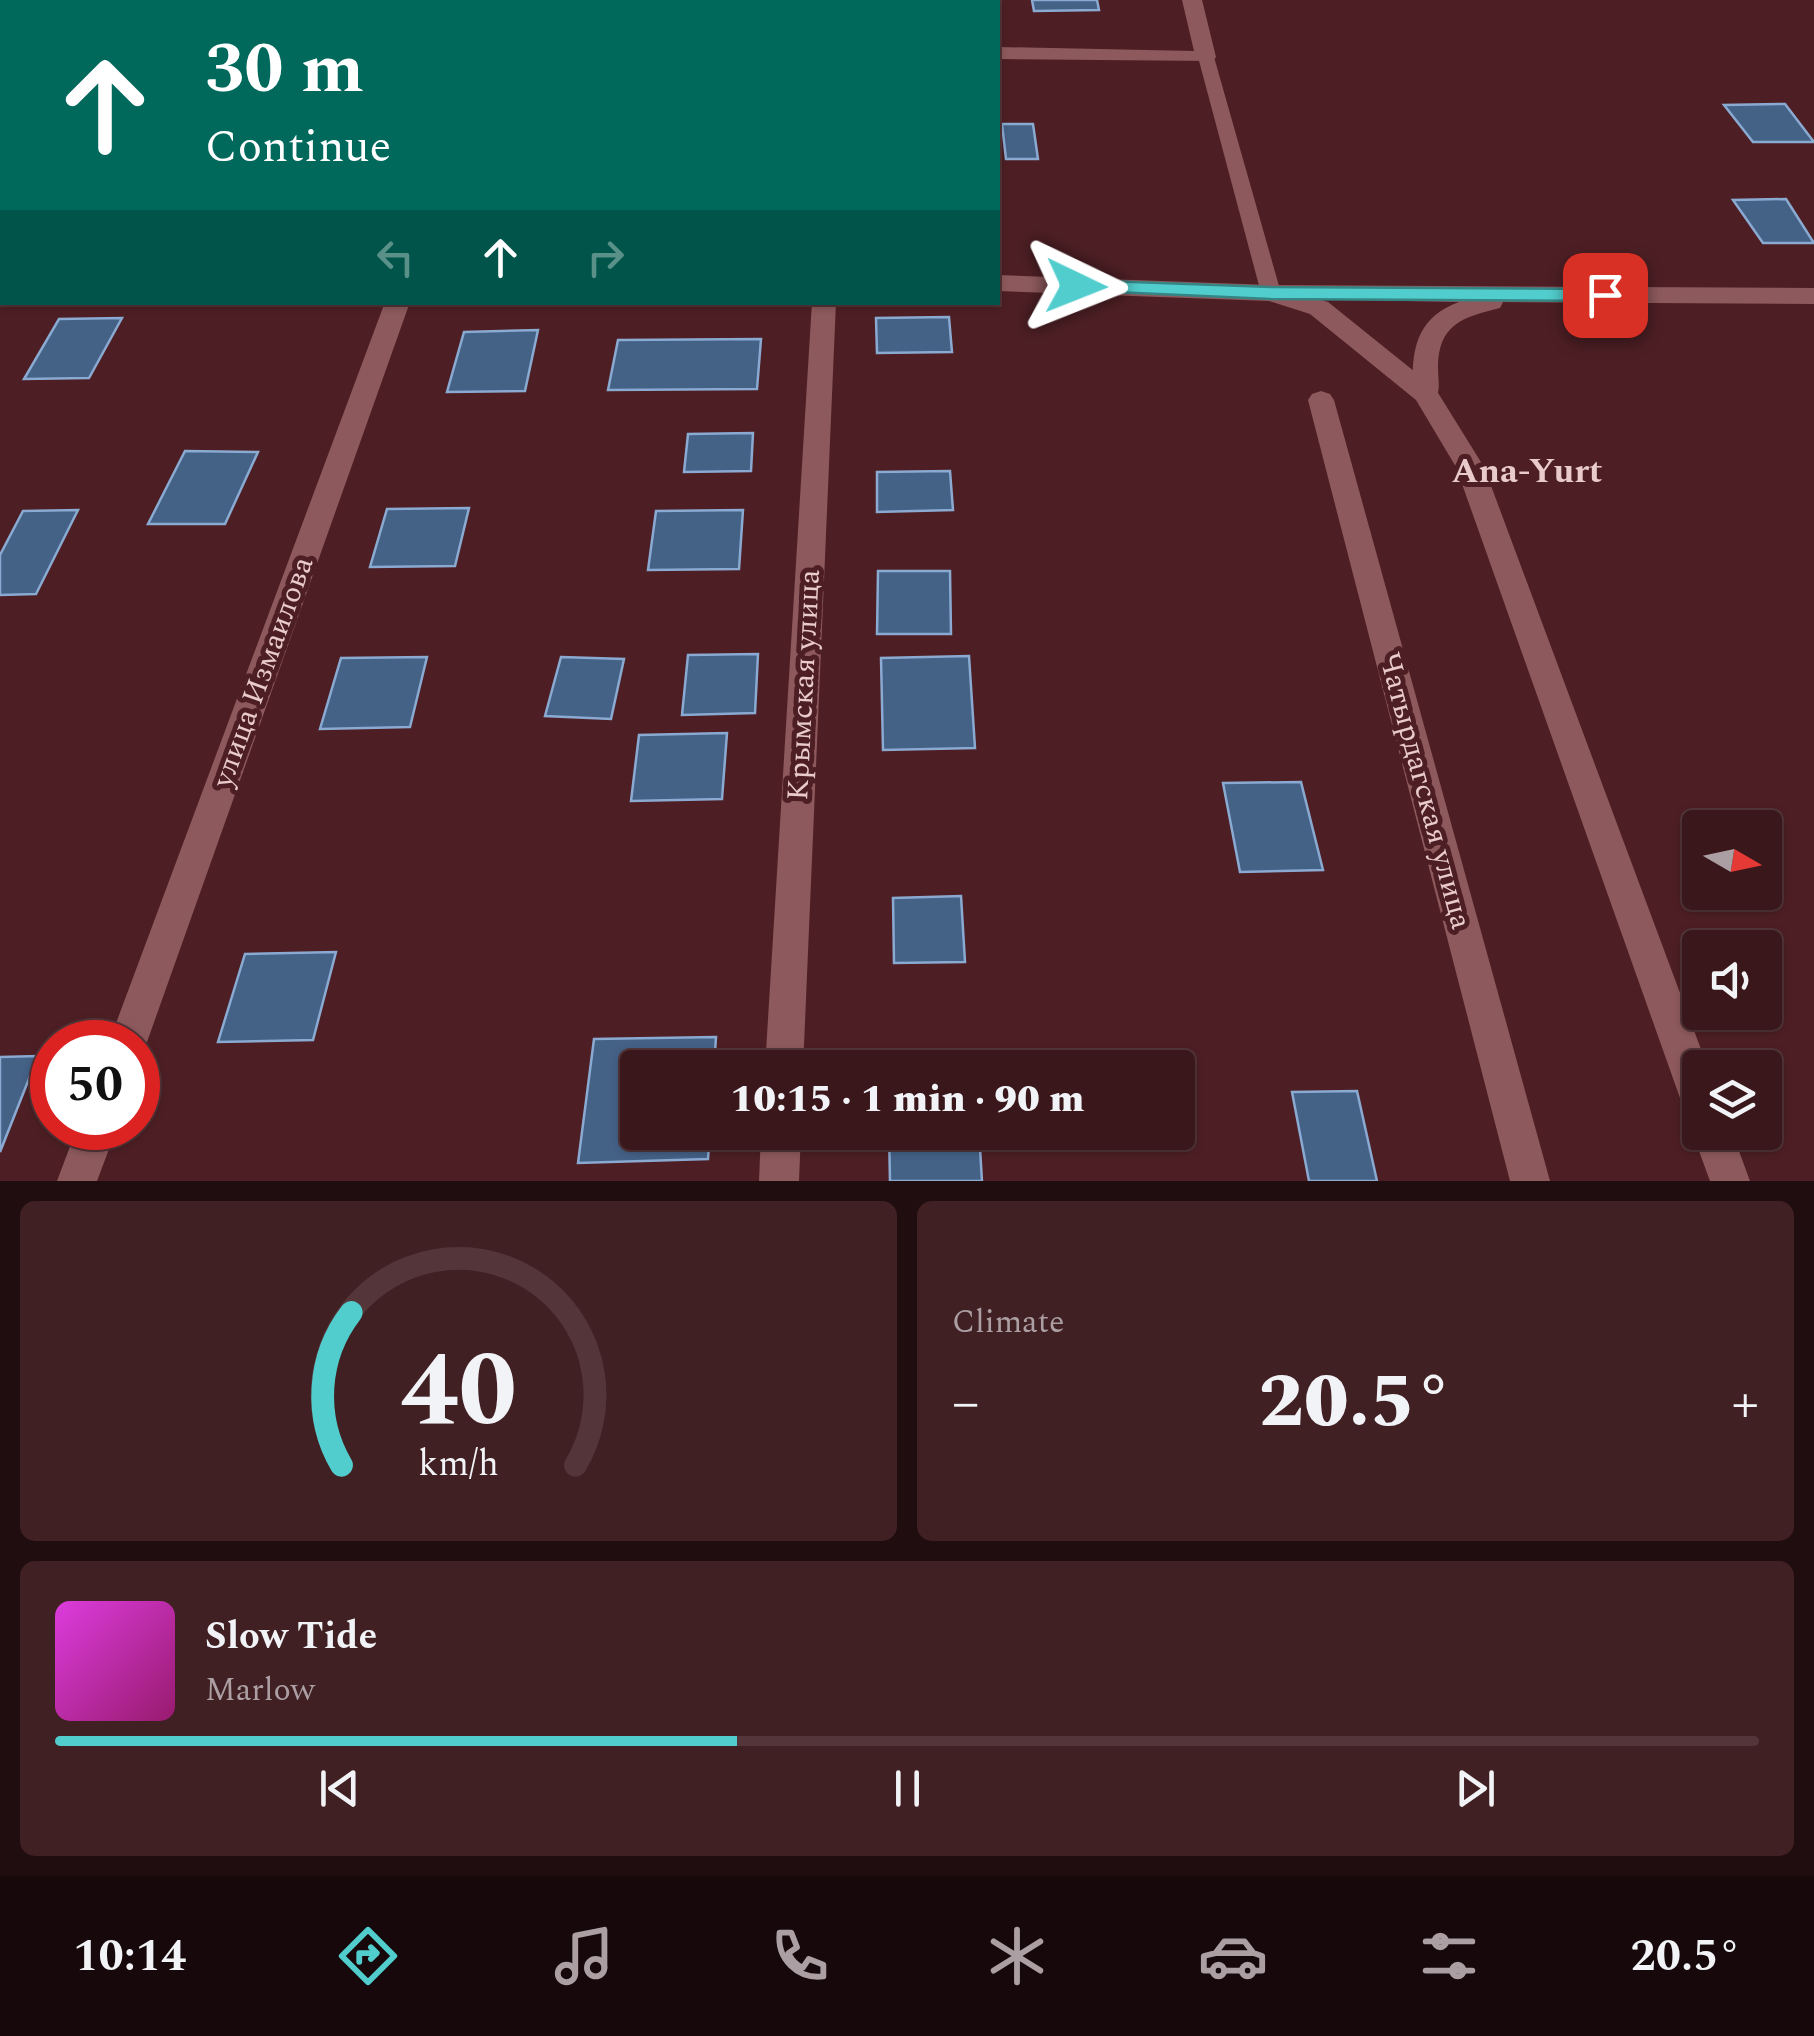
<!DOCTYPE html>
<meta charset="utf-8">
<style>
:root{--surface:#3a171b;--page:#412024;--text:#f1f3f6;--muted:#ab9fa3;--line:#54363a;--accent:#52cdcd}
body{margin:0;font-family:Spectral,serif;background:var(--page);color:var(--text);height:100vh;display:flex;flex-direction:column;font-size:38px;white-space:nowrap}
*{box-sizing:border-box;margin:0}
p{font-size:32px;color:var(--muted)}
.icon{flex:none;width:55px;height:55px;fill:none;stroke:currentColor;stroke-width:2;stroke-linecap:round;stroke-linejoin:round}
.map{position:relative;height:1181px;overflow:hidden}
.sheet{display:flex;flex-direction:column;gap:20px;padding:20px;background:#200d0f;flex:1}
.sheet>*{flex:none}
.guide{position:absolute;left:0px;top:0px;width:1000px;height:305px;box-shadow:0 2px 8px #0004,0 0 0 2px var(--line);background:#00695c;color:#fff;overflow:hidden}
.needle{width:65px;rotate:99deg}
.tools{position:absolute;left:1682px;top:810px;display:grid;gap:20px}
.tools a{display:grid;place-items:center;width:100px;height:100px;border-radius:10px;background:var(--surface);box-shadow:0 2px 8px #0004,0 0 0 2px var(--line);font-size:50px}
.speed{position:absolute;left:30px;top:1020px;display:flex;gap:20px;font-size:50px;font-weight:700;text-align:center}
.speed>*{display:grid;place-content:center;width:130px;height:130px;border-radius:50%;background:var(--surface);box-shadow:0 2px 8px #0004,0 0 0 2px var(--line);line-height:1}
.speed .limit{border:15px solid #d22;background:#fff;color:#111}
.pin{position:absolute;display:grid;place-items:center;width:85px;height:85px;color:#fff;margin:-42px;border-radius:20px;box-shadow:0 5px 15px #0006}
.me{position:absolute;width:110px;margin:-55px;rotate:92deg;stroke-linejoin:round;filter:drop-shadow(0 0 8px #0008)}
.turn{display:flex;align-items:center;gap:35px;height:210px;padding:0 40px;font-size:45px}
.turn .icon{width:130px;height:130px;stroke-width:2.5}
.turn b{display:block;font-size:70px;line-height:85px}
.lanes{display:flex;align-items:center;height:95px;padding:0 40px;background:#0003;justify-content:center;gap:50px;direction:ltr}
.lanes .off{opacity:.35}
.big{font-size:75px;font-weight:800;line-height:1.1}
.sheet .widget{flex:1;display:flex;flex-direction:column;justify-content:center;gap:15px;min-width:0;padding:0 35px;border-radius:15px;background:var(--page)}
.sheet .dial{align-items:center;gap:0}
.dial svg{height:260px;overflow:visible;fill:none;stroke:var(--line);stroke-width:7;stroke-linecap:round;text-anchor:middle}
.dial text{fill:var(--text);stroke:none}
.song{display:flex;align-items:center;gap:30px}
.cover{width:120px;height:120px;border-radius:15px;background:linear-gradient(135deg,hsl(300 70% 55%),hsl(320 70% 35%))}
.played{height:10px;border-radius:5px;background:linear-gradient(90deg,var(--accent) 40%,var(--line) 40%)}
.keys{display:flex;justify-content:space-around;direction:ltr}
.heat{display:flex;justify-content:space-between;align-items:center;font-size:55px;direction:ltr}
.sheet .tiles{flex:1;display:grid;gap:20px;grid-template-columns:1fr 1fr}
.widget:last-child{grid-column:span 2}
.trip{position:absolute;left:620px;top:1050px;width:575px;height:100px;border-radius:10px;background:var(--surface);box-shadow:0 2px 8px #0004,0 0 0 2px var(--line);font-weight:800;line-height:100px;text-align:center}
.tab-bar{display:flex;height:160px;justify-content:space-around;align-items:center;background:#17090b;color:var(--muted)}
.tab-bar .icon{width:70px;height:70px}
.tab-bar .on{color:var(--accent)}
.tab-bar b{font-size:45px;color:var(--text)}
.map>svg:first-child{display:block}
.building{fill:#446186;stroke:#8aaad2;stroke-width:2.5}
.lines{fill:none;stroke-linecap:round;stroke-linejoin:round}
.lane{fill:#8d595c;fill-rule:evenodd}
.street{fill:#8d595c;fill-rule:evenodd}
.secondary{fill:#8d595c;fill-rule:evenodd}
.route{fill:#52cdcd;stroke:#358585;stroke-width:2.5}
.labels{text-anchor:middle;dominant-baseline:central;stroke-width:10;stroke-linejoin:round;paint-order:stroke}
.street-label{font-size:30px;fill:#e9cbcc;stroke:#4d1f24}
.quarter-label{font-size:35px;font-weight:bold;fill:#e9cbcc;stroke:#4d1f24}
</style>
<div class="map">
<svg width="1814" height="1181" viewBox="0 0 1814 1181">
<rect width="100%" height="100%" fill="#4d1f24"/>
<path class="building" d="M 1032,0 L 1097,0 L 1099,10 L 1034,11 Z
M 1785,104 L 1814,142 L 1753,142 L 1724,105 Z
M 1002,124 L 1033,124 L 1038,159 L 1006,159 Z
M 1786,199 L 1814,243 L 1763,243 L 1733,200 Z
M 949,317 L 952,352 L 877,353 L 876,318 Z
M 122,318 L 89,378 L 24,379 L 59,319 Z
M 538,330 L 525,391 L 447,392 L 464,332 Z
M 761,339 L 757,389 L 608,390 L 618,340 Z
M 753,433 L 751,471 L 684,472 L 688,434 Z
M 185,451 L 258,452 L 225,524 L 148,524 Z
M 950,471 L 953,510 L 877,512 L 877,472 Z
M 469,508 L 455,566 L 370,567 L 387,509 Z
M 78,510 L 36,594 L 0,595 L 0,555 L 23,511 Z
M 743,510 L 739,569 L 648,570 L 656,511 Z
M 878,571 L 950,571 L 951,634 L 877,634 Z
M 758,654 L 755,713 L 682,715 L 688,655 Z
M 969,656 L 975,748 L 883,750 L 881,658 Z
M 427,657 L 410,727 L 320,729 L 341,658 Z
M 561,657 L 624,659 L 611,719 L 545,716 Z
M 727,733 L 722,799 L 631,801 L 639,735 Z
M 1301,782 L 1323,870 L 1240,872 L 1223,783 Z
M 961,896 L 965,962 L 894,963 L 893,898 Z
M 336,952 L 313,1040 L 218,1042 L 245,954 Z
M 716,1037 L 714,1068 L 638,1068 L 638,1132 L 710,1132 L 708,1159 L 578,1163 L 594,1039 Z
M 38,1056 L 0,1152 L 0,1057 Z
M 1357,1091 L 1377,1181 L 1309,1181 L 1292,1092 Z
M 889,1132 L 979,1132 L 982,1181 L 890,1181 Z"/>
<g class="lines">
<path class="lane" d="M 1206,52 L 1214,57 L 1281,293 L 1278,298 L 1264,298 L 1261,293 L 1198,57 Z"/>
<path class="street" d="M 1182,0 L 1202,0 L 1216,57 L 1213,61 L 998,59 L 998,47 L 1194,51 Z
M 0,41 L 2,41 L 2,53 L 0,53 Z
M 1271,285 L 1814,288 L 1814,304 L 1503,302 L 1500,308 C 1462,317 1438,325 1438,368 C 1438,380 1441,390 1435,400 L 1417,400 L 1413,394 C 1411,352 1415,318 1459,302 L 1262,298 L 1259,293 L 1262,288 Z
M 385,302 L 410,302 L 147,1042 L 138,1057 L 138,1042 L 109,1042 Z
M 812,302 L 836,302 L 803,1068 L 765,1068 Z
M 1321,391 L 1330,394 L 1334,400 L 1550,1181 L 1510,1181 L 1308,400 L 1312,394 Z
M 77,1128 L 117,1128 L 97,1181 L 57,1181 Z
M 761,1132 L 801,1132 L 799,1181 L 759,1181 Z"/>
<path class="secondary" d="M 0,274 L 2,275 L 2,290 L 0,290 Z
M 998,275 L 1271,285 L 1328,302 L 1435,388 L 1484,467 L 1708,1068 L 1700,1068 L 1700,1132 L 1732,1132 L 1750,1181 L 1710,1181 L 1692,1132 L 1699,1117 L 1686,1112 L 1680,1098 L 1456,467 L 1416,400 L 1310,314 L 1269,301 L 998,291 Z"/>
</g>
<path class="route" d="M 1076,280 L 1271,287 L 1605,289 L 1615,295 L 1605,301 L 1271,299 L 1069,290 L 1069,282 Z"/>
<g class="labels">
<g class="street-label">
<text transform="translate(263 672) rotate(-70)">улица Измаилова</text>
<text transform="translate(804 685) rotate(-87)">Крымская улица</text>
<text transform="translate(1425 791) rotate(75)">Чатырдагская улица</text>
</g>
<g class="quarter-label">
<text x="1527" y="471">Ana-Yurt</text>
</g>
</g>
</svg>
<div class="tools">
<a><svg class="needle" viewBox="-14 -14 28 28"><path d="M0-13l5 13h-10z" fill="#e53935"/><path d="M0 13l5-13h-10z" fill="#ab9fa3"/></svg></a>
<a><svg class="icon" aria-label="sound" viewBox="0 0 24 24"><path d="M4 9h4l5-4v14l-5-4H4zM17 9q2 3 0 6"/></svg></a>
<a><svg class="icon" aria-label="layers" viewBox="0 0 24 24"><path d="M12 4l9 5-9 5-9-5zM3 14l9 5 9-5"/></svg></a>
</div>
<div class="speed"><div class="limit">50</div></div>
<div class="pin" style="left:1605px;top:295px;background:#d93025"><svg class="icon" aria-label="arrive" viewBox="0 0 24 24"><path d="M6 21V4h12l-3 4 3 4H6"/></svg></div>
<svg class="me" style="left:1076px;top:286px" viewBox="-20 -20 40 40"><path d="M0-17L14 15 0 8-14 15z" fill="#52cdcd" stroke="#fff" stroke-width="4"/></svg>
<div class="trip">10:15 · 1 min · 90 m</div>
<div class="guide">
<div class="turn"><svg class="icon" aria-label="ahead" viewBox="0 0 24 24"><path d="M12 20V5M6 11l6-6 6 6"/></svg><div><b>30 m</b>Continue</div></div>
<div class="lanes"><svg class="icon off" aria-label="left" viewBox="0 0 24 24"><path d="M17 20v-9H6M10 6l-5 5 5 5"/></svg><svg class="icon" aria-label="ahead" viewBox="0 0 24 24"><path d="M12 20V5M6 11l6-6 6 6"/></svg><svg class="icon off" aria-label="right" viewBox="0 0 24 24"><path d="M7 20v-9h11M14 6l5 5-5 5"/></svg></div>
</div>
</div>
<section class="sheet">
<div class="tiles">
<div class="widget dial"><svg viewBox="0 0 100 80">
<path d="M14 69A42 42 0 1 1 86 69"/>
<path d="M14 69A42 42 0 0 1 17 22" stroke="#52cdcd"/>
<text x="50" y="56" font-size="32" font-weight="700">40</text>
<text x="50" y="72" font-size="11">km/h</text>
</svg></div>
<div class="widget"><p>Climate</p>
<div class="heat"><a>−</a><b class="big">20.5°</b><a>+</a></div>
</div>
<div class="widget">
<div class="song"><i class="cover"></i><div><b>Slow Tide</b><p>Marlow</p></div></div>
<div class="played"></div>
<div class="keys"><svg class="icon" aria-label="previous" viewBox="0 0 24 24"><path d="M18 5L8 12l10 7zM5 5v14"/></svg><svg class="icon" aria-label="pause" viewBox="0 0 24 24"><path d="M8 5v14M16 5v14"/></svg><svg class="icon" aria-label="next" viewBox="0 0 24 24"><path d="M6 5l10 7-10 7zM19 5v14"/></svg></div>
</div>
</div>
</section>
<nav class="tab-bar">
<b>10:14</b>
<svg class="icon on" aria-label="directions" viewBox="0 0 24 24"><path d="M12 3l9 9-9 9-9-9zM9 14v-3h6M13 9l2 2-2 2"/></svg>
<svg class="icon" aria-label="music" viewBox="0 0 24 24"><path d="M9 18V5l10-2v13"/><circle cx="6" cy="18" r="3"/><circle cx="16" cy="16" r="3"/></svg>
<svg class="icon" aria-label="phone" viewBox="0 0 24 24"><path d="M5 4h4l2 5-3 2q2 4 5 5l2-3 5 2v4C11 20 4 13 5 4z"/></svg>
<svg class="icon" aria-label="climate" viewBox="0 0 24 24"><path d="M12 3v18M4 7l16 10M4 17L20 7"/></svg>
<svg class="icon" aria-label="car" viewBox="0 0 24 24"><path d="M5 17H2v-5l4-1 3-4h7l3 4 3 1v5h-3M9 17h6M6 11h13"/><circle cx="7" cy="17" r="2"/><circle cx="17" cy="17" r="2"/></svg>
<svg class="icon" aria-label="filters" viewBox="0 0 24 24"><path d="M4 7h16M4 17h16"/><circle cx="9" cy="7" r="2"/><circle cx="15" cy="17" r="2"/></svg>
<b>20.5°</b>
</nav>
